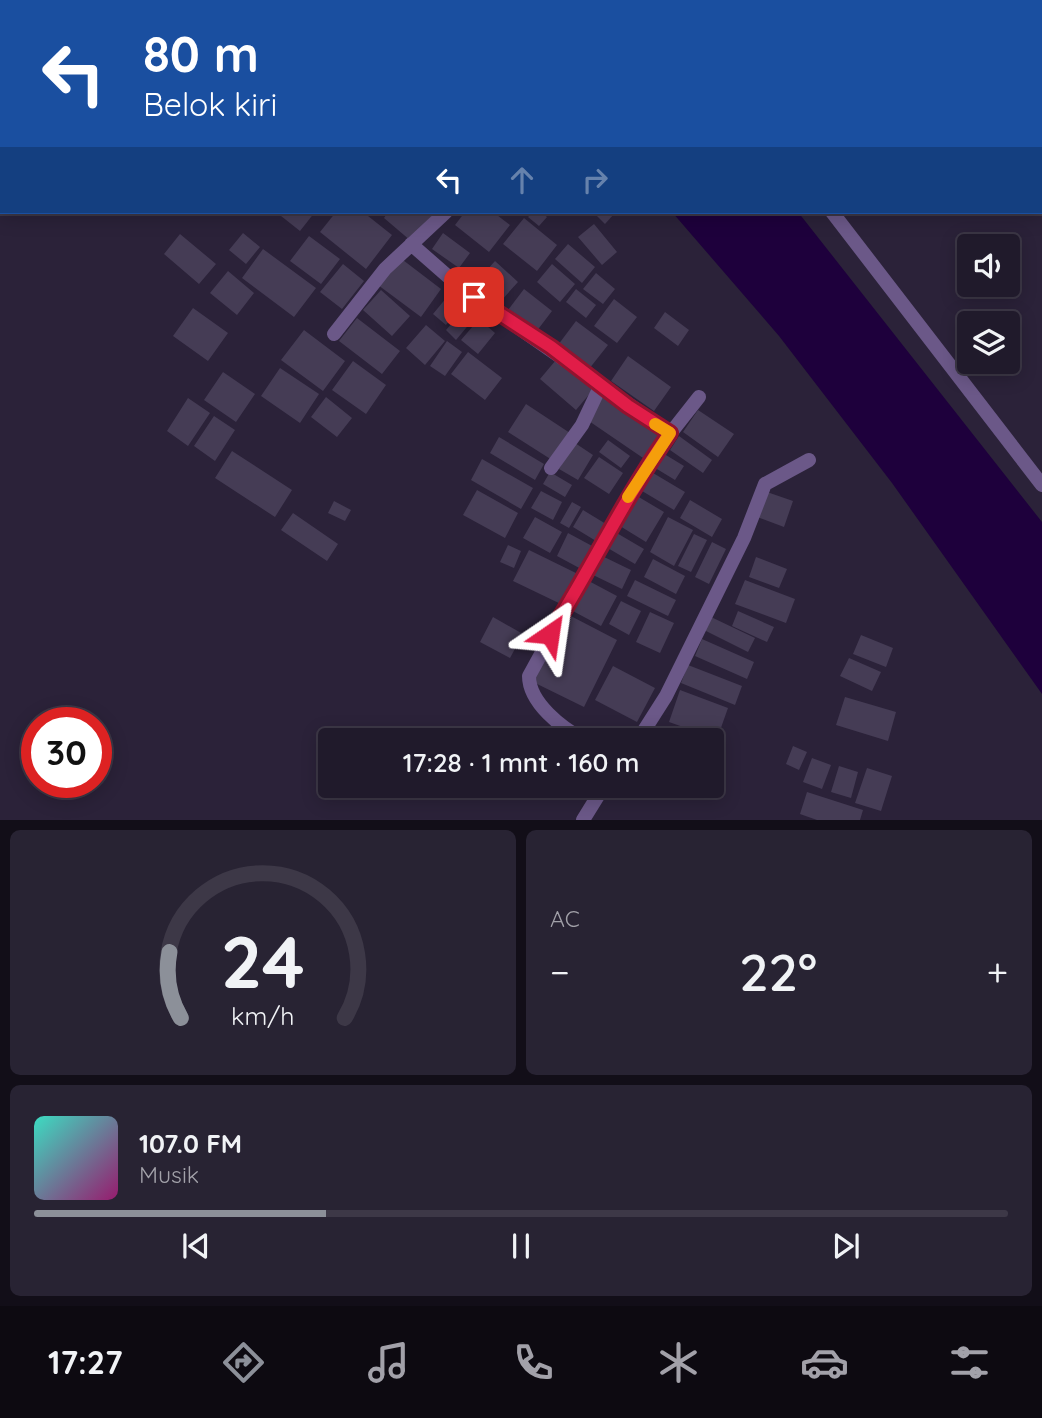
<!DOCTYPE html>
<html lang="id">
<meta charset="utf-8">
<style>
:root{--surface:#201a2b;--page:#282333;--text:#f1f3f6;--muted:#a2a1a9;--line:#3d3847;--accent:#8c9099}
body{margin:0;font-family:Quicksand,sans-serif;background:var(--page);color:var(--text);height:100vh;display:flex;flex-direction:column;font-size:26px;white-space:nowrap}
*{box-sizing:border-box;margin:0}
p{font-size:23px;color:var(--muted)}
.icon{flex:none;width:38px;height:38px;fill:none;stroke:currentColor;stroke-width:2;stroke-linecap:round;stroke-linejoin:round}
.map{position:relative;height:820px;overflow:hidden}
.details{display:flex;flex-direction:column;gap:10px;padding:10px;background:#120e18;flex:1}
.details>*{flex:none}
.top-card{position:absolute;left:0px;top:0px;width:1043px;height:214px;box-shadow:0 4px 18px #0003,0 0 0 2px var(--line);background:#1a4fa0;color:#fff;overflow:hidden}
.controls{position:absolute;left:957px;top:234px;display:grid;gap:14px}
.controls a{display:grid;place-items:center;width:63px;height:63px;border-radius:7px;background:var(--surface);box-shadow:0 4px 18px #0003,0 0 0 2px var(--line);font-size:35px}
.speed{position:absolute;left:21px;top:707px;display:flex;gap:14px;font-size:35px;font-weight:700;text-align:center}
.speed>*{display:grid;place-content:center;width:91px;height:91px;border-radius:50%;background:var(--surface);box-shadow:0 4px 18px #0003,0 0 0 2px var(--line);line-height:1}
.speed .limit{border:10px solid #d22;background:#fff;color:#111}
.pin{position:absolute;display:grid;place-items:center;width:60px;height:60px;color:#fff;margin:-30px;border-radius:14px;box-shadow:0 4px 10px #0006}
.me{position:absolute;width:77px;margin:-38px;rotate:32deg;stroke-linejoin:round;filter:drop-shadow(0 0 5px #0008)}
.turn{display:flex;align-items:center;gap:24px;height:147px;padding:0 28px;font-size:32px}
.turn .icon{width:91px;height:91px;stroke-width:2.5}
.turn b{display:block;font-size:49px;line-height:60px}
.lanes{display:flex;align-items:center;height:66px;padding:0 28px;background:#0003;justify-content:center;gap:35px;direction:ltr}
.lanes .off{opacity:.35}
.big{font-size:52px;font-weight:600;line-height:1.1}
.details .card{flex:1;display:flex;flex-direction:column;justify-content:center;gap:10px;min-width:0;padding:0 24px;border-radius:10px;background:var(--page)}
.details .dial{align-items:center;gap:0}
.dial svg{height:182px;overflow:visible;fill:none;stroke:var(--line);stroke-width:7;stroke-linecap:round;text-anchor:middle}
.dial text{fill:var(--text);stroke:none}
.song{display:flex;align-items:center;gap:21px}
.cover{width:84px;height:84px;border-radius:10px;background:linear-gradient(135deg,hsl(170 70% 55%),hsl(320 70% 35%))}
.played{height:7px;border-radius:4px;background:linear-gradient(90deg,var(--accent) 30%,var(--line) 30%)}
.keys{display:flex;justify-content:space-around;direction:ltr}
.heat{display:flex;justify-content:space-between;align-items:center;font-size:38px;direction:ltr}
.details .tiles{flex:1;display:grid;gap:10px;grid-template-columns:1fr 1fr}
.card:last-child{grid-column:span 2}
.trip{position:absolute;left:318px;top:728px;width:406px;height:70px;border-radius:7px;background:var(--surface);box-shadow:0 4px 18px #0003,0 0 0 2px var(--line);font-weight:600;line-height:70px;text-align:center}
.dock{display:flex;height:112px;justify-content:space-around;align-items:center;background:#0d0a11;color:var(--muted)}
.dock .icon{width:49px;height:49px}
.dock .active{color:var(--accent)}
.dock b{font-size:32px;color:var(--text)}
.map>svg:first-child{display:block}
.water{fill:#1e003c}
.building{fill:#453c55}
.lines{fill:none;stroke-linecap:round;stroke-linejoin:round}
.minor{stroke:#6b5888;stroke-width:14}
.route-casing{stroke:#92132f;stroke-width:18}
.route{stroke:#e11d48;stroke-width:12}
.slow{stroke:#f59e0b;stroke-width:12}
</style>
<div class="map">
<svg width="1042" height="820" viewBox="0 0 1042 820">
<rect width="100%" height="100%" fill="#2b2239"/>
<path class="water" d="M 672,212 L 798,212 L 1042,522 L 1042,694 L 892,483 L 779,336 Z"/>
<path class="building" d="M 276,212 L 315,212 L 300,231 Z
M 336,212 L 363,212 L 392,235 L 366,269 L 320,232 Z
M 388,212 L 426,212 L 432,216 L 411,241 L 384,218 Z
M 465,212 L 493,212 L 510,225 L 489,252 L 455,225 Z
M 533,212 L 541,212 L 547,217 L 539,226 L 528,217 Z
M 593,212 L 612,212 L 614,214 L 605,224 Z
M 524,218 L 557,245 L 537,271 L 503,244 Z
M 594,224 L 617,252 L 602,265 L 578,237 Z
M 243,233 L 260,247 L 246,264 L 229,250 Z
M 443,233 L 470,253 L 459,268 L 432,249 Z
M 180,234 L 216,264 L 199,284 L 164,254 Z
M 309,236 L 340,259 L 321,284 L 290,261 Z
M 568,244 L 595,267 L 582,283 L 555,259 Z
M 263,249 L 316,288 L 294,317 L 242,278 Z
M 399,257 L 441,289 L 421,317 L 378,285 Z
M 495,261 L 518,282 L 500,302 L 477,281 Z
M 343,264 L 364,281 L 342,309 L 320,292 Z
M 552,264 L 575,284 L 560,302 L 537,282 Z
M 228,271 L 254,293 L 237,315 L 210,293 Z
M 596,273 L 615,289 L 603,304 L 583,289 Z
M 524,289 L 552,311 L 536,332 L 508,310 Z
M 576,289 L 596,305 L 586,318 L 566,302 Z
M 381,290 L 410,316 L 392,336 L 363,310 Z
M 447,297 L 460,307 L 446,325 L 433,314 Z
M 614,299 L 637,317 L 617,343 L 594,326 Z
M 466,307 L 476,316 L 456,340 L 446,330 Z
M 193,308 L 228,333 L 208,361 L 173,336 Z
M 665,312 L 689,330 L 678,346 L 654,328 Z
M 357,318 L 400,351 L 382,374 L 339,341 Z
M 479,319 L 495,333 L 478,354 L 461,340 Z
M 576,321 L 608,345 L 589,369 L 558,345 Z
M 426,325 L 445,341 L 425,365 L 406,348 Z
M 304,330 L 345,361 L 323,391 L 281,360 Z
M 447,341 L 462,352 L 445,376 L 430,366 Z
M 468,352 L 502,378 L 485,400 L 451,374 Z
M 561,354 L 597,385 L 576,410 L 540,379 Z
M 628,356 L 671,387 L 654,411 L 611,381 Z
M 353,361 L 386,385 L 366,414 L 332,390 Z
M 280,368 L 319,394 L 300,423 L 261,396 Z
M 223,372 L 255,394 L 236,422 L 204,400 Z
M 598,394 L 661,437 L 646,460 L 583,417 Z
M 326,397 L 352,418 L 337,437 L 311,417 Z
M 188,398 L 210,413 L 188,446 L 167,431 Z
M 526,404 L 570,433 L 552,460 L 508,432 Z
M 698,410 L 734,434 L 718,457 L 683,432 Z
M 214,416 L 235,430 L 215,461 L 194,446 Z
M 679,436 L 712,460 L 703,473 L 670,450 Z
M 499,437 L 544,464 L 535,480 L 490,453 Z
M 608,440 L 630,456 L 621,468 L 599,452 Z
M 575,443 L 593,455 L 578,480 L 559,469 Z
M 232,451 L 292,490 L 275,517 L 215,478 Z
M 661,452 L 684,466 L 675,480 L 652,466 Z
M 599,457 L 623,473 L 609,494 L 584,478 Z
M 482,459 L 533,488 L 521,509 L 471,480 Z
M 648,470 L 685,492 L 674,510 L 637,488 Z
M 550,472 L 572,485 L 565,497 L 543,484 Z
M 477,490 L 518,513 L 505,538 L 463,515 Z
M 541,491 L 562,502 L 553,520 L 531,508 Z
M 767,492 L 793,501 L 784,527 L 757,517 Z
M 632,493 L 664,512 L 646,542 L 615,523 Z
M 690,500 L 722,519 L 712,537 L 680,518 Z
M 334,501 L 351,510 L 345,521 L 328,513 Z
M 572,502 L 581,507 L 569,528 L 560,523 Z
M 583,510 L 606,524 L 596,541 L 573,527 Z
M 293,513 L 338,544 L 327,561 L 281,530 Z
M 535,517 L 562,532 L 550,553 L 523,538 Z
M 668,517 L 693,530 L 674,566 L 650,552 Z
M 615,532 L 644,549 L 635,564 L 606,547 Z
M 568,533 L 594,547 L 583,570 L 557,556 Z
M 694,534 L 707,540 L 691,572 L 678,566 Z
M 712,542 L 726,549 L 709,584 L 695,577 Z
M 508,545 L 521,551 L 514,568 L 500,562 Z
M 529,550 L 580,575 L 565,606 L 513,581 Z
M 600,555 L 631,570 L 622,589 L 591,574 Z
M 756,557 L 787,569 L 779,588 L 749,577 Z
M 653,559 L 685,576 L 676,594 L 644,577 Z
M 585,579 L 617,596 L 601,626 L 569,609 Z
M 635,580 L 676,600 L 668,616 L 627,596 Z
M 745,580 L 795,599 L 786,623 L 735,604 Z
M 621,601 L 641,611 L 629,635 L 609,624 Z
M 738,611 L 774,627 L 767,642 L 732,626 Z
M 650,612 L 674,623 L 660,653 L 636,642 Z
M 565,613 L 617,640 L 584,707 L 531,681 Z
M 493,617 L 523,634 L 510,658 L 480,642 Z
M 711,617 L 755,638 L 748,652 L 704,630 Z
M 861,635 L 893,648 L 886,667 L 853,654 Z
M 702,639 L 754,662 L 747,679 L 695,656 Z
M 849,658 L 881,672 L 872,691 L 840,676 Z
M 688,665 L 742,686 L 735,705 L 681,683 Z
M 613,666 L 655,688 L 637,722 L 595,700 Z
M 680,690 L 728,708 L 717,739 L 669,722 Z
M 845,697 L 896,712 L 888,741 L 836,725 Z
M 793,746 L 807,752 L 799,770 L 786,764 Z
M 812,758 L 831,765 L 822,789 L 803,782 Z
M 839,766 L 858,772 L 851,798 L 831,792 Z
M 867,768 L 892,776 L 881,811 L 855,803 Z
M 807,792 L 863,810 L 860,820 L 817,820 L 800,814 Z"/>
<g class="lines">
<path class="minor" d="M 638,2 L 641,2
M 832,212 L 1042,485
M 411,244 L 460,287 L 670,433
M 334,334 L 385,269 L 446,212
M 551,468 L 582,425 L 600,387
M 584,740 C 562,728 529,703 529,676 L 619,512 L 662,444 L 699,397
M 638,740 L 666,696 L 744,538 L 765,484 L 809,460
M 583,820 L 604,786"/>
</g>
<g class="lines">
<defs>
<path id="route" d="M 474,297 L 551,347 L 628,406 L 670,433 C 625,497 592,567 550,634"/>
</defs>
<use href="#route" class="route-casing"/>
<use href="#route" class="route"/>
<path class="slow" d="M 628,497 L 670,433 L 655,424"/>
</g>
</svg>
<div class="controls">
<a><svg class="icon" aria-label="sound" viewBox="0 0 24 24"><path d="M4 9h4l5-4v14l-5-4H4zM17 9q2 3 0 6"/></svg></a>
<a><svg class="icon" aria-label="layers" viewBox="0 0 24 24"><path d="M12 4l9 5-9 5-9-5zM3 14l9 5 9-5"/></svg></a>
</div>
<div class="speed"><div class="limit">30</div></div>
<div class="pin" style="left:474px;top:297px;background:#d93025"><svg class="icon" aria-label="arrive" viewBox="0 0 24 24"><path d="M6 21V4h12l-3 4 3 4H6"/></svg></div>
<svg class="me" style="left:550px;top:634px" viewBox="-20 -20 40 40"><path d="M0-17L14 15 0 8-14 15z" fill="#e11d48" stroke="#fff" stroke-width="4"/></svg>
<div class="trip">17:28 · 1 mnt · 160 m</div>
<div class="top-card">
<div class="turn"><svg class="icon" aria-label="left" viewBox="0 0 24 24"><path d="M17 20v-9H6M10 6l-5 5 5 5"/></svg><div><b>80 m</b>Belok kiri</div></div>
<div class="lanes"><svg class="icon" aria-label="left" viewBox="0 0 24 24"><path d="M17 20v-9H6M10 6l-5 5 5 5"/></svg><svg class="icon off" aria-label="ahead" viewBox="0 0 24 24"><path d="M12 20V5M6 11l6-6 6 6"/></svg><svg class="icon off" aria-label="right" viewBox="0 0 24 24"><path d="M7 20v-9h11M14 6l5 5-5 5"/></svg></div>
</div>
</div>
<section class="details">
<div class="tiles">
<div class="card dial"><svg viewBox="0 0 100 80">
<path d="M14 69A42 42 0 1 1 86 69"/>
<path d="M14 69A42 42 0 0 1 9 40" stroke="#8c9099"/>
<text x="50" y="56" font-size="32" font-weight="700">24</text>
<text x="50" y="72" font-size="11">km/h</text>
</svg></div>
<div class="card"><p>AC</p>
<div class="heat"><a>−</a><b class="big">22°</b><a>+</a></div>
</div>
<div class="card">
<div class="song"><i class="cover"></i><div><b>107.0 FM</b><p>Musik</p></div></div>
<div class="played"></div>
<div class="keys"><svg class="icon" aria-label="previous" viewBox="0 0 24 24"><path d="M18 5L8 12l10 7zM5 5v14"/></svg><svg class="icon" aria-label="pause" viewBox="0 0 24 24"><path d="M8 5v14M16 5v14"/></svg><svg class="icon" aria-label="next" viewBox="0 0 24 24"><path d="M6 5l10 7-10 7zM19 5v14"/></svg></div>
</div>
</div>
</section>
<nav class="dock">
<b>17:27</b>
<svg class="icon active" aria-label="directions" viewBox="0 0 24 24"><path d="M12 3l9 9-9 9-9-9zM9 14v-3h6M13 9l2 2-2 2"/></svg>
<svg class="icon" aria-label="music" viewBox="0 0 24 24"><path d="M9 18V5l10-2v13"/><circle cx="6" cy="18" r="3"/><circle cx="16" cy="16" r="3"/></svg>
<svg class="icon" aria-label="phone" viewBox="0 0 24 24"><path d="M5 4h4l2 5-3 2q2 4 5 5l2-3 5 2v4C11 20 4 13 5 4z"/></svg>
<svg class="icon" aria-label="climate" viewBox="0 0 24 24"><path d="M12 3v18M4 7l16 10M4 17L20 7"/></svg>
<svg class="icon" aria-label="car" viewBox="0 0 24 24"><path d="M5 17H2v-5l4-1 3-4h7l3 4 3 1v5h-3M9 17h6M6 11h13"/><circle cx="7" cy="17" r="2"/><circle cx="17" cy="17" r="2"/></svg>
<svg class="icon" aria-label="filters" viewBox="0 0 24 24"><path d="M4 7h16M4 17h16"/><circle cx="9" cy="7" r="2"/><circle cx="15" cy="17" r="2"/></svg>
</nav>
